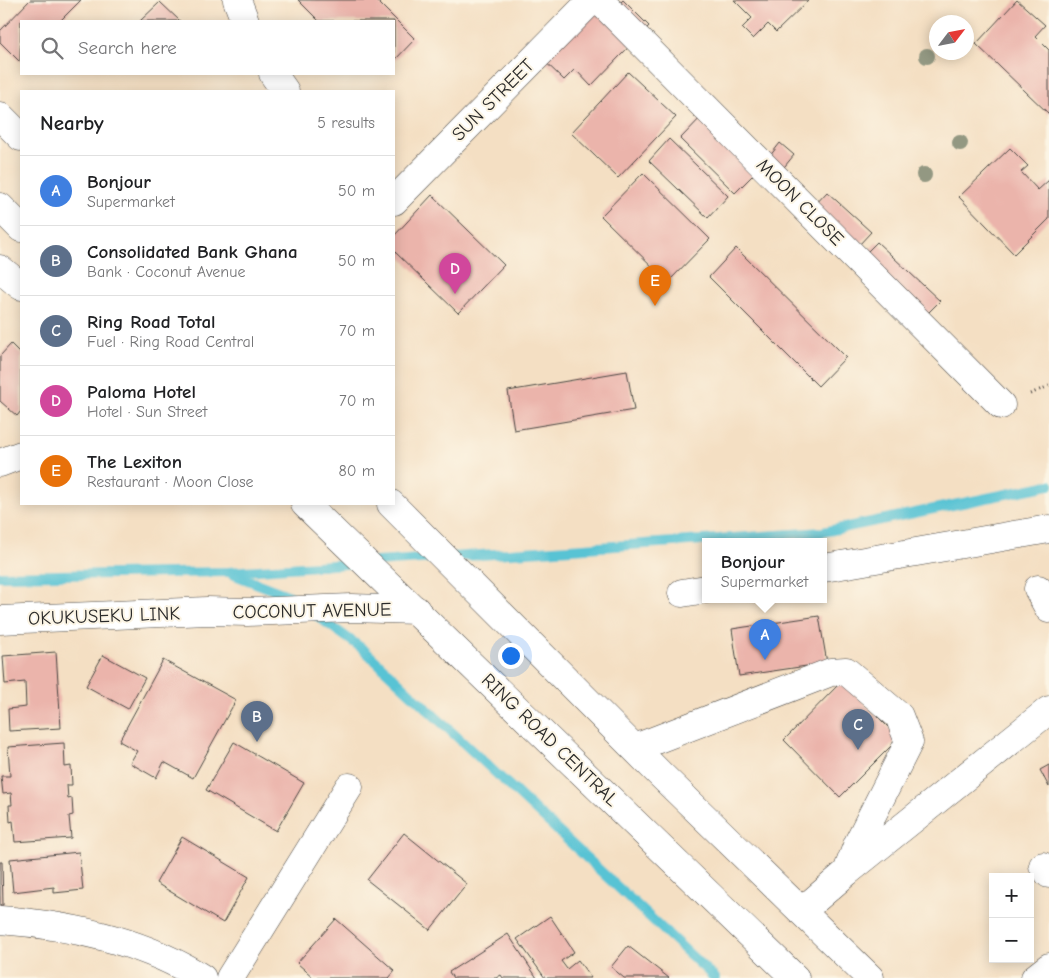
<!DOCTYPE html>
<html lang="en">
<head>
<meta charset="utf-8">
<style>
  :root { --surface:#fff; --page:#f2f2f2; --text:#202124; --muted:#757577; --line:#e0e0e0; --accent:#0b8043 }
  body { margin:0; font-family:"Comic Neue",sans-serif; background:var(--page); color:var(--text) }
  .controls { position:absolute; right:15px; bottom:15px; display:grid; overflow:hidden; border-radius:0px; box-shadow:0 2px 12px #0003 }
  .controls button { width:45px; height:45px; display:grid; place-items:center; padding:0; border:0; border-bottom:1px solid var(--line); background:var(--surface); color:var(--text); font:25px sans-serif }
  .compass { position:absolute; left:929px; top:15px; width:45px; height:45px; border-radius:50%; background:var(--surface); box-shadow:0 2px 12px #0003; rotate:58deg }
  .you { position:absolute; left:510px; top:655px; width:18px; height:18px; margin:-12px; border:4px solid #fff; border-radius:50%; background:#1a73e8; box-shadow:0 0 0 8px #1a73e833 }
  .badge { display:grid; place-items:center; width:32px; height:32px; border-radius:50%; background:var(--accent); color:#fff; font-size:16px; font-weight:700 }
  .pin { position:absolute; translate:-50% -41px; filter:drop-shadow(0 1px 2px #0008) }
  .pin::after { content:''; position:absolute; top:26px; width:18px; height:15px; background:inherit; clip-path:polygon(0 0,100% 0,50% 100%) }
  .popup { position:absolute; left:702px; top:538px; width:125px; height:65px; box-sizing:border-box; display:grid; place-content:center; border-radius:0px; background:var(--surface); filter:drop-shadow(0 1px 4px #0005); font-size:16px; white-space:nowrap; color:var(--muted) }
  .popup b { font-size:19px; color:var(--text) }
  .popup::after { content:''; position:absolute; left:50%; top:100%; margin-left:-10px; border:10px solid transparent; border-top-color:var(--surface) }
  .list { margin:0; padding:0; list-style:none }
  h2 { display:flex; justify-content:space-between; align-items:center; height:65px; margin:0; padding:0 20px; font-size:21px }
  h2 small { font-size:16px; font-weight:400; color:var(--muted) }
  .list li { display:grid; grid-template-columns:32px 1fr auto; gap:15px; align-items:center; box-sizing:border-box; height:70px; padding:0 20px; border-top:1px solid var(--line) }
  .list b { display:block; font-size:19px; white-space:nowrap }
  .list p { margin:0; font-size:16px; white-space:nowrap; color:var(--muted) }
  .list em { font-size:16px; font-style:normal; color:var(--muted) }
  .icon { flex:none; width:28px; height:28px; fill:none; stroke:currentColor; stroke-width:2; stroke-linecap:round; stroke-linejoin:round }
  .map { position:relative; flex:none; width:1049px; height:978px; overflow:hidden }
  .search { position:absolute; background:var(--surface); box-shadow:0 2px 12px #0003; left:20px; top:20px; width:375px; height:55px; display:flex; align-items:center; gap:12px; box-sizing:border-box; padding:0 18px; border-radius:0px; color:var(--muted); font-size:19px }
  .panel { position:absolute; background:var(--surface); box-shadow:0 2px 12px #0003; left:20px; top:90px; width:375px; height:415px; border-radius:0px }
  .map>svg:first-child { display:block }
</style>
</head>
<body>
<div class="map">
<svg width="1049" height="978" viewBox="0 0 1049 978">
  <rect width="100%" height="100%" fill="#fcf5e5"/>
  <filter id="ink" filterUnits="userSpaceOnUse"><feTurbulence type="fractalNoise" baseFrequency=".02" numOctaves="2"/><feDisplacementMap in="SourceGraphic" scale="10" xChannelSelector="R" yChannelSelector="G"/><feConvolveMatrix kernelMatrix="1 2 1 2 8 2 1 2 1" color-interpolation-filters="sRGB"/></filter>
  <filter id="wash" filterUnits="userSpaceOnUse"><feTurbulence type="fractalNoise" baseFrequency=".0096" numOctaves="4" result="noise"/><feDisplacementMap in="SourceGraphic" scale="20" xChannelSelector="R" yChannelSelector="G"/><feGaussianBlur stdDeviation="1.12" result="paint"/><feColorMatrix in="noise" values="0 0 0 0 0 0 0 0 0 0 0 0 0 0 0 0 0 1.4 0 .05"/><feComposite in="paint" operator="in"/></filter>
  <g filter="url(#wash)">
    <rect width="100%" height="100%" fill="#f4dfc3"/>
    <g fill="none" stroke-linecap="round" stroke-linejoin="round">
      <!-- stream -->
      <path stroke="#59c3d4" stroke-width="10" d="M232,574l58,22 11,8
        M0,576l228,-4 595,-40 226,-47
        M317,616l46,33 352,329"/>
    </g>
    <g id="blocks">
      <!-- building -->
      <path fill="#ebb4ab" d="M30,0h51l-21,21h-39l-1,41 -20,-20v-11z
        M298,0h78l39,39 -21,22v-40h-75z
        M578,0l35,10 10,-10 26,26 -58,60 -16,-17 -11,11 -33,-32z
        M734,0h75l-33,32 -8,-8 -15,15 -11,-11 10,-10z
        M1017,0l28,25 -10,11 14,14v64l-73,-70z
        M160,2l20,19h-40z
        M628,72l48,45 -58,61 -47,-45z
        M706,112l56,54 -27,27 -55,-54z
        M669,139l59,57 -20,22 -59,-57z
        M780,143l14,12 -14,17 -14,-11z
        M1010,148l18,18 -7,6 17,18 11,-10v39l-35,35 -55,-57z
        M643,173l67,66 -42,43 -67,-66z
        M827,192l44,40 -13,14 -44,-40z
        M432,195l72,70 -46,48 -64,-62v-15z
        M877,242l63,59 -14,14 -63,-59z
        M736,248l110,109 -28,29 -109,-109z
        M11,344l10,10v57l-4,5 -17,-15v-45z
        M627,371l7,39 -120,20 -6,-39z
        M819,616l8,47 -88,13 -7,-47z
        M56,652l5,76 -52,3 -1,-22 18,-2 -1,-25 -20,2 -2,-28z
        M103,655l42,23 -17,31 -42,-23z
        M163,660l73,40 -43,78 -29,-16 -8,16 -26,-15 7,-12 -18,-10z
        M842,681l57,57 -59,59 -56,-57z
        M234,742l70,41 -28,48 -70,-41z
        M64,743l1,24 6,-1 1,19h-5l1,14 4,-1 1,17 -4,1 2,22 -56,4 -2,-21 -3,1 -1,-17h3l-1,-12 -8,1 -2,-18h9l-2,-29z
        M1049,765v22l-9,-17z
        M404,833l63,51 -37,46 -63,-50z
        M182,837l67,40 -26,46 -67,-40z
        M79,852l4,38 -29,3v-6l-41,5 -3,-33z
        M0,862h2l1,43h-3z
        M550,916l24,36 -13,9 6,8 11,-9 13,18h-46l-28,-39z
        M336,919l59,52 -6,7h-75l-17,-15z
        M508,934l29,44h-34l-2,-3 -5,3h-43l-4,-6z
        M628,946l41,32h-45l-13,-11z"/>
    </g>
  </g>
  <g filter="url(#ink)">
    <use href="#blocks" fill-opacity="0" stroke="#494642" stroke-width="1"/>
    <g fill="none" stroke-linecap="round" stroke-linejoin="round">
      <defs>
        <path id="minor" d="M237,0l8,21
          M599,0l402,405
          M273,74l12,17
          M394,201l198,-201
          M0,463l21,-8
          M824,568l225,-39
          M1038,589l11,20
          M682,593l24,-4
          M0,620l207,-9 40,1 104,-4 65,2
          M635,748l196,-76 15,-1 53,45 10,26 -51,101 -11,29
          M1043,866l6,8
          M802,911l45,-39 202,-162
          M0,920c68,5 144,21 202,58
          M230,978l119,-191
          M1035,978l14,-11"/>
        <path id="major" d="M0,116l21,21
          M0,207l21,21
          M0,269l21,17
          M305,504l490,474
          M391,504l269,270 210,204"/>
      </defs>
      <!-- minor casing -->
      <use href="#minor" stroke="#494642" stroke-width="29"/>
      <!-- major casing -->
      <use href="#major" stroke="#494642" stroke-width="29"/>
      <!-- path -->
      <path stroke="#494642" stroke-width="3" stroke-dasharray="1 4" stroke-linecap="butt" d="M1030,394l19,-8"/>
      <!-- minor -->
      <use href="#minor" stroke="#fff" stroke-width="28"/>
      <!-- major -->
      <use href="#major" stroke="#fff" stroke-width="28"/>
    </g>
    <!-- trees -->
    <g fill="#939882">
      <circle cx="927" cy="56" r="8"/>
      <circle cx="960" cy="143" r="8"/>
      <circle cx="924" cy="175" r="8"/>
    </g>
  </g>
  <g text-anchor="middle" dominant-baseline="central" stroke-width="4" stroke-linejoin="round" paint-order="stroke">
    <!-- street labels -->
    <g font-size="19" fill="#2b2b2b" stroke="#fcf5e5">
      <text transform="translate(493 100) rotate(-45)">SUN STREET</text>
      <text transform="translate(800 202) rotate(45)">MOON CLOSE</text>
      <text transform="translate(312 611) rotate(-1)">COCONUT AVENUE</text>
      <text transform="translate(104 616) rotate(-2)">OKUKUSEKU LINK</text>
      <text transform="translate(550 740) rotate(44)">RING ROAD CENTRAL</text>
    </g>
  </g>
</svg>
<div class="controls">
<button>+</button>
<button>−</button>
</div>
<svg class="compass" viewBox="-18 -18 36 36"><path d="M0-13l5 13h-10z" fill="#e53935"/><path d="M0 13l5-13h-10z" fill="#757577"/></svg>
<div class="you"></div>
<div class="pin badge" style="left:765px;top:660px;background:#3f7fe0">A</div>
<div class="popup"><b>Bonjour</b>Supermarket</div>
<div class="pin badge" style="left:257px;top:742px;background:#5c6f8a">B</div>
<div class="pin badge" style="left:858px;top:750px;background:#5c6f8a">C</div>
<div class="pin badge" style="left:455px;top:294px;background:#d1479c">D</div>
<div class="pin badge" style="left:655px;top:306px;background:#e8710a">E</div>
<div class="search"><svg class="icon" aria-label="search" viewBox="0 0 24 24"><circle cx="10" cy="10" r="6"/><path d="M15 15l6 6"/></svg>Search here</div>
<section class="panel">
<h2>Nearby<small>5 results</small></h2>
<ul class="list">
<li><span class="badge" style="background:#3f7fe0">A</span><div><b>Bonjour</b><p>Supermarket</p></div><em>50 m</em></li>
<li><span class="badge" style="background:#5c6f8a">B</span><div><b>Consolidated Bank Ghana</b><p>Bank · Coconut Avenue</p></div><em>50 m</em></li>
<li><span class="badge" style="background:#5c6f8a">C</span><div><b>Ring Road Total</b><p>Fuel · Ring Road Central</p></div><em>70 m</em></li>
<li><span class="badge" style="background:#d1479c">D</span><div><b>Paloma Hotel</b><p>Hotel · Sun Street</p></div><em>70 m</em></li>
<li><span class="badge" style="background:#e8710a">E</span><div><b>The Lexiton</b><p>Restaurant · Moon Close</p></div><em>80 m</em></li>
</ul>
</section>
</div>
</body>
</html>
